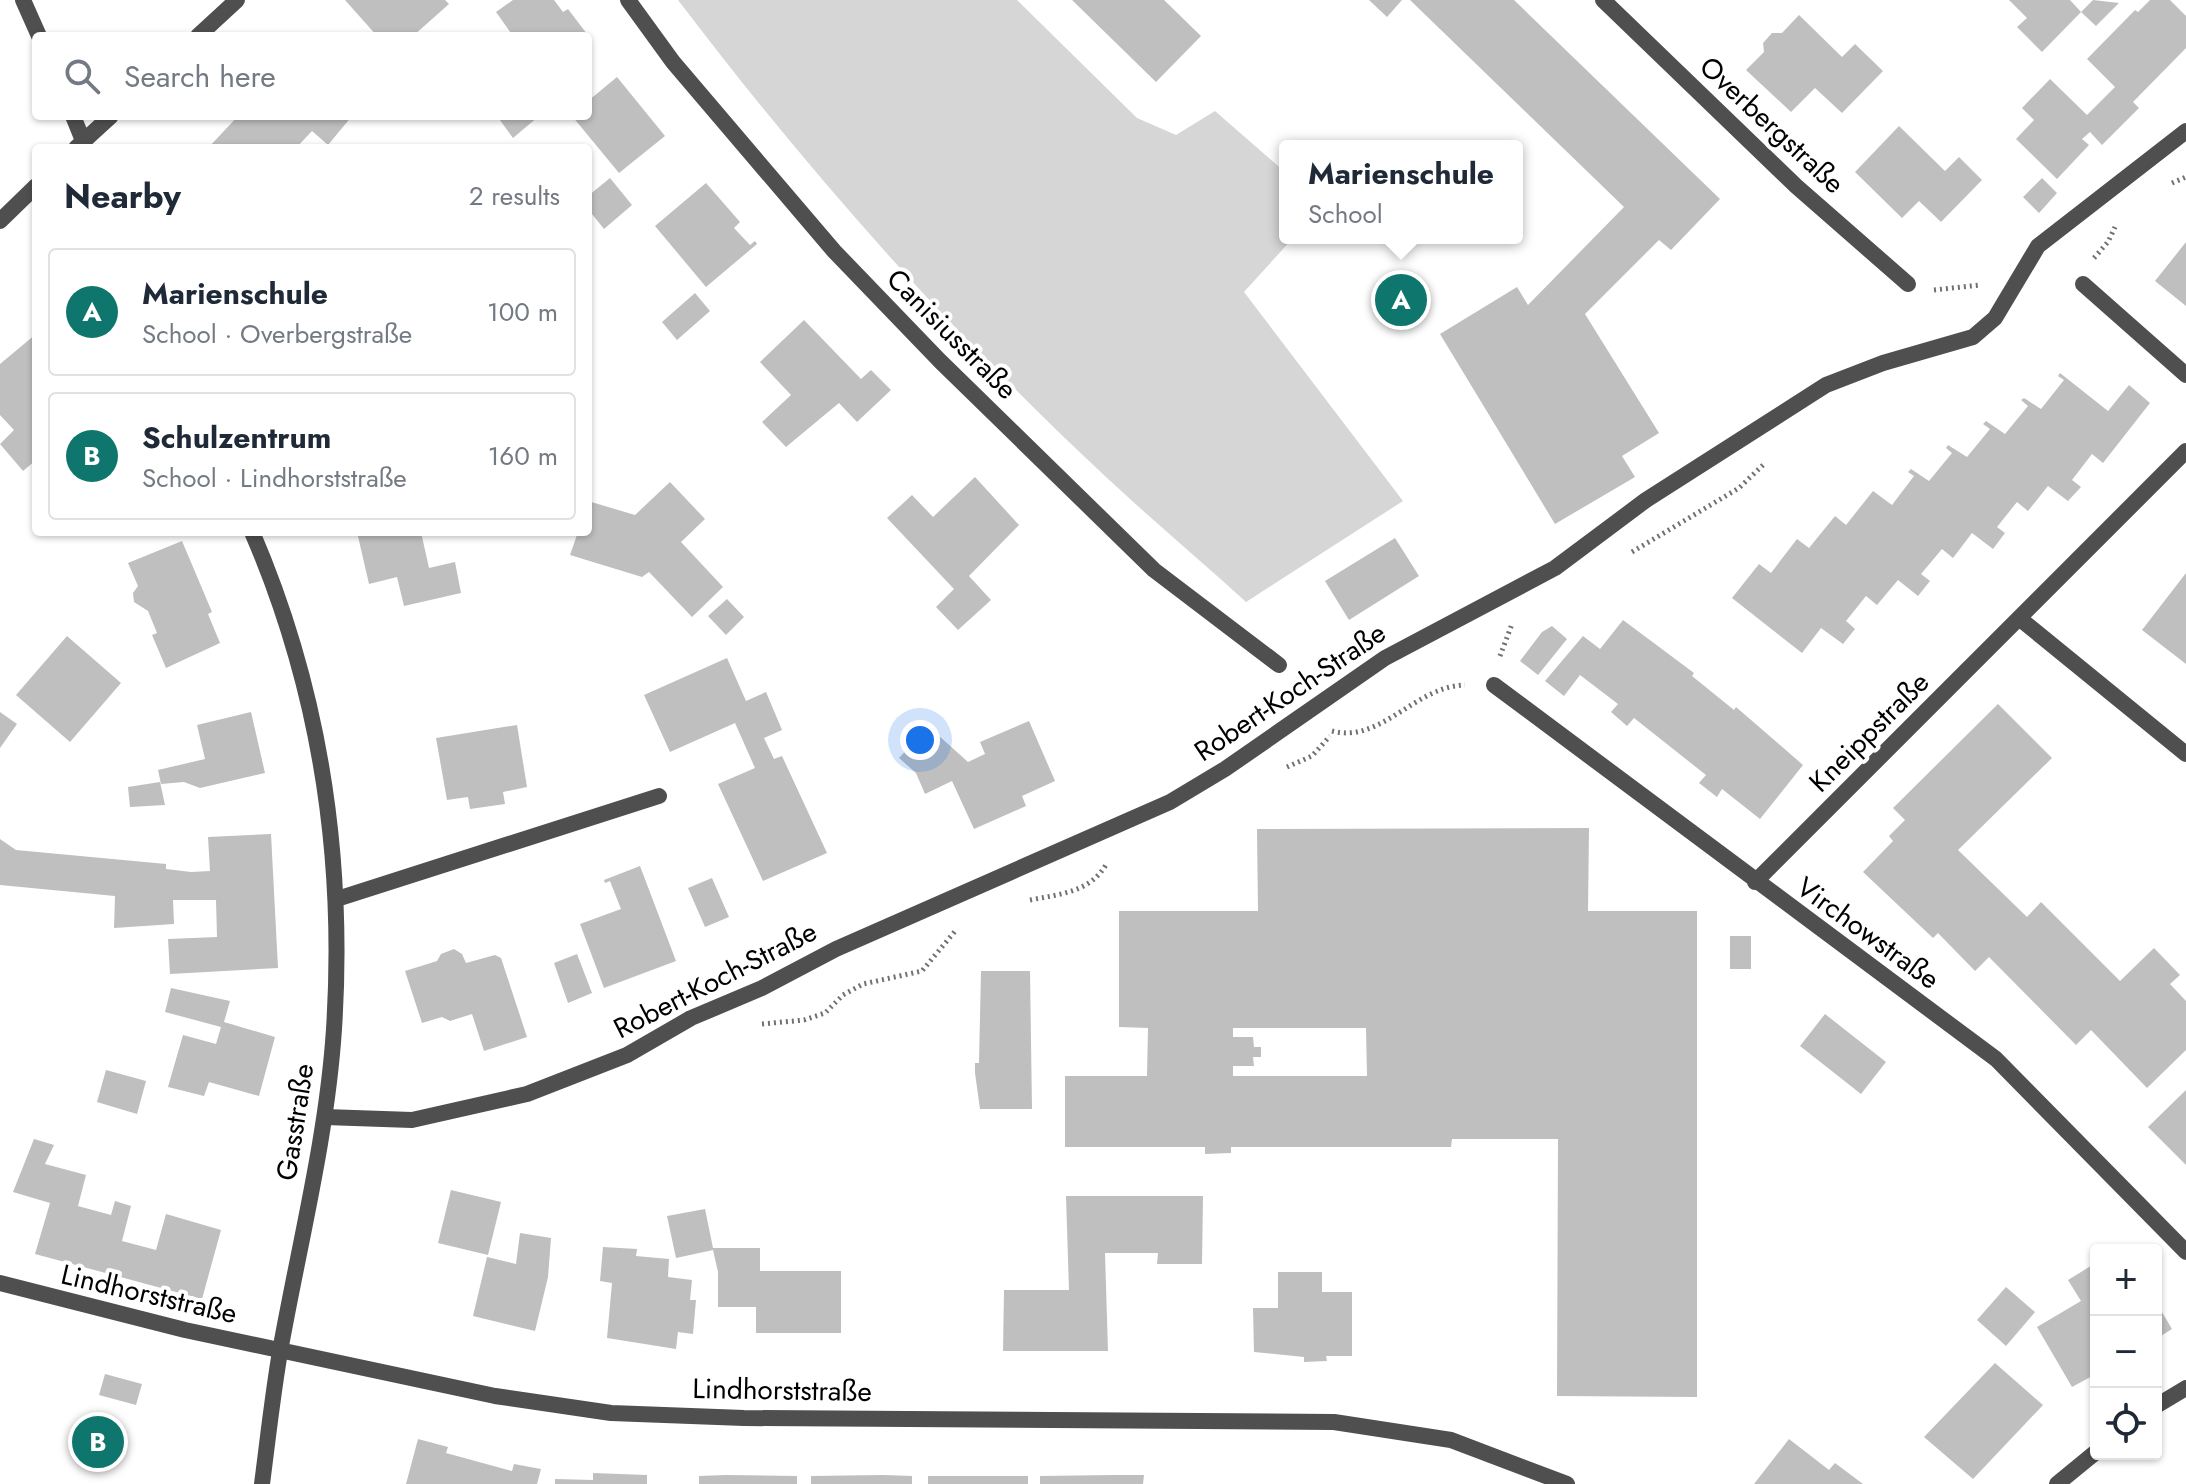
<!DOCTYPE html>
<html lang="en">
<head>
<meta charset="utf-8">
<style>
  :root { --surface:#fff; --page:#f6f6f7; --text:#1f2937; --muted:#747a83; --line:#e0e1e3; --accent:#0f766e }
  body { margin:0; font-family:Jost,sans-serif; background:var(--page); color:var(--text) }
  .controls { position:absolute; right:24px; bottom:24px; display:grid; overflow:hidden; border-radius:8px; box-shadow:0 2px 6px #0004 }
  .controls button { width:72px; height:72px; display:grid; place-items:center; padding:0; border:0; border-bottom:2px solid var(--line); background:var(--surface); color:var(--text); font:40px sans-serif }
  .you { position:absolute; left:920px; top:740px; width:28px; height:28px; margin:-20px; border:6px solid #fff; border-radius:50%; background:#1a73e8; box-shadow:0 0 0 12px #1a73e833 }
  .badge { display:grid; place-items:center; width:52px; height:52px; border-radius:50%; background:var(--accent); color:#fff; font-size:26px; font-weight:700 }
  .pin { position:absolute; translate:-50% -50%; border:4px solid #fff; box-shadow:0 2px 8px #0006 }
  .popup { position:absolute; left:1279px; top:140px; width:244px; height:104px; box-sizing:border-box; display:grid; place-content:center; border-radius:8px; background:var(--surface); filter:drop-shadow(0 2px 6px #0005); font-size:26px; white-space:nowrap; color:var(--muted) }
  .popup b { font-size:30px; color:var(--text) }
  .popup::after { content:''; position:absolute; left:50%; top:100%; margin-left:-16px; border:16px solid transparent; border-top-color:var(--surface) }
  .list { margin:0; padding:0; list-style:none }
  h2 { display:flex; justify-content:space-between; align-items:center; height:104px; margin:0; padding:0 32px; font-size:34px }
  h2 small { font-size:26px; font-weight:400; color:var(--muted) }
  .list li { display:grid; grid-template-columns:52px 1fr auto; gap:24px; align-items:center; box-sizing:border-box; height:128px; margin:0 16px 16px; padding:0 16px; border:2px solid var(--line); border-radius:8px }
  .list b { display:block; font-size:30px; white-space:nowrap }
  .list p { margin:0; font-size:26px; white-space:nowrap; color:var(--muted) }
  .list em { font-size:26px; font-style:normal; color:var(--muted) }
  .icon { flex:none; width:44px; height:44px; fill:none; stroke:currentColor; stroke-width:2; stroke-linecap:round; stroke-linejoin:round }
  .map { position:relative; flex:none; width:2186px; height:1484px; overflow:hidden }
  .search { position:absolute; background:var(--surface); box-shadow:0 2px 6px #0004; left:32px; top:32px; width:560px; height:88px; display:flex; align-items:center; gap:20px; box-sizing:border-box; padding:0 28px; border-radius:8px; color:var(--muted); font-size:30px }
  .panel { position:absolute; background:var(--surface); box-shadow:0 2px 6px #0004; left:32px; top:144px; width:560px; height:392px; border-radius:8px }
  .map>svg:first-child { display:block }
</style>
</head>
<body>
<div class="map">
<svg width="2186" height="1484" viewBox="0 0 2186 1484">
  <rect width="100%" height="100%" fill="#fff"/>
  <!-- green -->
  <path fill="#d6d6d6" d="M678,0h339l120,118 39,17 39,-24 70,61v66h8l-49,54 159,209 -157,101c-46,-42 -94,-82 -140,-125 -156,-145 -299,-307 -428,-477z"/>
  <!-- building -->
  <path fill="#bfbfbf" fill-rule="evenodd" d="M345,0h100l4,4 -36,32h-36z
    M513,0h41l9,12 5,-3 19,25 -74,2 -17,-24z
    M1072,0h92l37,36 -45,46z
    M1369,0h33l-15,17z
    M1410,0h104l206,199 -49,51 -12,-10 -74,74 74,119 -37,23 13,21 -80,47 -115,-190 77,-47 11,18 96,-98z
    M2009,0h61l11,12 -39,40 -25,-25 10,-9z
    M2093,0l26,3 -23,23 -15,-14z
    M2150,0h20l16,16v32l-53,54 6,6 -37,37 -12,-13 -8,7 7,6 -32,34 -41,-40 18,-19 -12,-12 28,-29 37,36 28,-28 -28,-28 48,-49 3,2z
    M1799,15l43,42 13,-13 28,27 -41,42 -27,-25 -24,24 -45,-42 18,-18 -1,-9 9,-10h10z
    M617,77l48,59 -46,37 -47,-57h16v-15z
    M238,116h114l-24,29 -16,-14 -16,17h-88z
    M497,116h42l-26,22z
    M1899,126l46,45 14,-14 23,23 -41,42 -22,-21 -17,17 -47,-46z
    M610,178l22,27 -28,24 -16,-20v-13z
    M2042,178l15,15 -18,20 -16,-16z
    M706,183l34,39 -6,6 16,17 5,-4 2,3 -51,43 -51,-61z
    M2186,242v64l-31,-25z
    M695,293l15,18 -33,29 -15,-18z
    M804,320l57,59 10,-9 20,20 -34,32 -18,-19 -53,44 -24,-25 29,-27 -31,-33z
    M36,334v126l-13,11 -23,-27 14,-14 -14,-15v-51z
    M2060,373l48,38 21,-26 21,18 -47,60 -11,-9 -20,26 9,7 -13,14 -20,-15 -20,25 -11,-9 -20,25 8,6 -12,16 -21,-16 -19,25 -11,-9 -21,25 9,7 -12,15 -20,-16 -21,25 -11,-9 -20,25 9,8 -12,15 -22,-16 -19,25 -70,-55 27,-34 12,9 26,-34 12,9 26,-32 11,9 27,-34 19,14 22,-29 -6,-4 3,-3 18,12 23,-28 -6,-5 2,-3 19,12 23,-28 -7,-5 3,-3 19,13 23,-28 -7,-6 3,-2 17,11 23,-29 -6,-4z
    M975,477l44,48 -50,51 22,24 -33,30 -22,-23 18,-18 -67,-71 25,-23 21,22z
    M670,482l35,37 -24,23 42,45 -31,30 -43,-45 -7,5 -72,-22 8,-23h10v-31l47,14z
    M357,532h64l8,36 26,-6 6,31 -57,13 -7,-29 -28,7z
    M1395,538l24,38 -70,44 -24,-39z
    M182,541l30,71 -4,2 12,29 -54,25 -14,-33 5,-2 -9,-22 -14,-9 -1,-9 5,-7 -10,-23z
    M2186,573v91l-44,-34z
    M727,599l17,18 -18,18 -18,-19z
    M1623,620l71,53 -2,3 42,34 2,-3 67,58 -43,54 -38,-30 -5,8 -18,-14 7,-8 -72,-57 -7,8 -16,-14 7,-8 -38,-29 -16,21 -19,-15 38,-45 17,13z
    M1552,626l15,13 -29,36 -18,-14 22,-29z
    M67,636l54,47 -51,59 -54,-47z
    M727,658l19,43 20,-9 16,38 -18,8 10,21 8,-3 45,97 -64,28 -45,-97 37,-16 -20,-45 -65,29 -26,-57z
    M1998,704l54,54 -94,92 69,67 14,-15 79,79 34,-33 26,27 -10,9 16,17v49l-39,38 -56,-58 -15,15 -87,-88 -14,14 -37,-38 -5,5 -70,-66 30,-31 -4,-5 16,-16 -12,-12z
    M0,712l17,12 -17,24z
    M251,712l14,61 -65,15 -16,-6 -23,2 -3,-14 47,-11 -8,-34z
    M1029,721l26,60 -33,15 4,10 -52,23 -22,-48 -27,13 -9,-21 -17,-15 29,-32 40,36 17,-8 -5,-12z
    M517,725l10,62 -24,5 2,12 -35,5 -2,-12 -21,3 -11,-62z
    M160,782l5,23 -35,2 -2,-20z
    M1589,828l-1,83h109v486l-140,-1 1,-257h-106l-1,8h-220v6l-26,1v-7h-140v-71h82l1,-48 -29,-1v-116h139l-1,-82zM1233,1028h133l1,48h-134v-10h21l-1,-9h8v-10h-7l-1,-10h-20z
    M271,834l7,134 -108,6 -2,-35 49,-2 -1,-37h-43l1,24 -60,4 1,-32 -115,-11v-46l16,11 150,14v5l25,3 19,-1 -2,-34z
    M640,866l36,95 -72,27 -24,-64 41,-15 -11,-28 -5,2 -1,-3z
    M712,878l17,39 -24,10 -17,-39z
    M1730,936h21v33h-21z
    M454,949l8,5 4,9 29,-8 6,3 26,79 -43,14 -12,-37 -22,7 -8,-4 -20,6 -17,-52 32,-10 4,-7z
    M577,954l15,39 -24,10 -14,-40z
    M981,971h49l2,138h-52l-5,-36v-10h4z
    M171,988l59,13 -6,21 51,15 -16,59 -50,-14 -5,14 -36,-9 15,-52 33,9 5,-17 -56,-15z
    M1825,1014l61,48 -25,32 -61,-48z
    M106,1070l40,11 -9,33 -40,-12z
    M2186,1090v75l-38,-38z
    M34,1139l20,6 -9,19 41,11 -8,31 33,9 4,-14 16,5 -9,35 34,9 10,-36 55,16 -19,69 -167,-45 15,-51 -37,-11z
    M451,1190l50,12 -13,53 -50,-12z
    M1066,1196h137l-1,68h-45l1,-11h-53l3,98h-105l1,-61h65z
    M705,1209l8,39h47v23h81v62h-85v-26h-38v-35l-5,-22 -37,8 -9,-42z
    M520,1233l31,5 -3,39 -13,54 -62,-15 14,-59 29,7z
    M603,1247l34,2 -1,7 33,3 -1,18 24,3 -2,20h6l-3,34 -15,-2 -2,17 -69,-11 5,-55 -12,-2z
    M2094,1264l2,110 -24,13 -35,-60 44,-26 -13,-21z
    M1278,1272h44v20h30v64h-26l1,5 -23,1v-5l-50,-5 -1,-44h25z
    M2006,1287l29,25 -29,34 -29,-26z
    M2156,1302l16,27 -16,10z
    M1995,1363l48,42 -70,74 -49,-42z
    M105,1374l37,10 -6,21 -37,-10z
    M418,1439l30,8 -2,6 66,18 2,-7 27,5 -4,15h-131z
    M1789,1439l40,31 6,-7 28,21h-109z
    M593,1473l54,2v9h-92v-5l38,1z
    M726,1475l71,1v8h-98v-8z
    M883,1475l29,1v8h-101v-8z
    M1114,1475h30l-1,9h-103v-8z
    M928,1476h100v8h-100z"/>
  <g fill="none" stroke-linecap="round" stroke-linejoin="round">
    <!-- path -->
    <path stroke="#717171" stroke-width="5" stroke-dasharray="2 4" stroke-linecap="butt" d="M2172,183l14,-6
      M2094,258l14,-16 7,-15
      M1934,290l46,-5
      M1632,552l107,-64 24,-23
      M1500,656l12,-32
      M1332,731c49,13 83,-45 133,-46
      M1287,767l25,-11 18,-20
      M1030,900c31,-6 61,-8 77,-37
      M762,1024l42,-4 21,-7 18,-18 20,-11 59,-13 34,-41"/>
    <!-- service -->
    <path stroke="#4f4f4f" stroke-width="16" d="M325,1117l87,3 115,-26 100,-39 64,-37 71,-30 74,-39 334,-147 55,-33 160,-111 170,-90 91,-68 180,-115 57,-22 90,-26 22,-19 43,-72 148,-115"/>
    <!-- minor -->
    <path stroke="#4f4f4f" stroke-width="16" d="M23,0l16,36
      M628,0l45,62 161,189 106,110 214,209 125,95
      M1603,0l193,186 112,98
      M198,36l39,-36
      M73,116l13,32
      M76,148l35,-32
      M0,221l36,-35
      M2083,284l103,91
      M252,532c68,158 93,326 82,497 -7,107 -34,212 -53,317 -8,45 -13,92 -19,138
      M2019,618l167,136
      M1494,685l502,374 190,193
      M1755,882l431,-431
      M337,899l322,-103
      M0,1283l185,47 310,66 116,17 133,5 590,4 117,18 116,44
      M2156,1406l30,-18
      M2057,1484l39,-32"/>
  </g>
  <g text-anchor="middle" dominant-baseline="central" stroke-width="8" stroke-linejoin="round" paint-order="stroke">
    <!-- street labels -->
    <g font-size="28" fill="#000" stroke="#fff">
      <text transform="translate(1772 125) rotate(43)">Overbergstraße</text>
      <text transform="translate(952 334) rotate(45)">Canisiusstraße</text>
      <text transform="translate(1290 692) rotate(-34)">Robert-Koch-Straße</text>
      <text transform="translate(1869 732) rotate(-45)">Kneippstraße</text>
      <text transform="translate(1868 933) rotate(36)">Virchowstraße</text>
      <text transform="translate(715 980) rotate(-27)">Robert-Koch-Straße</text>
      <text transform="translate(295 1122) rotate(-81)">Gasstraße</text>
      <text transform="translate(149 1294) rotate(13)">Lindhorststraße</text>
      <text transform="translate(782 1390) rotate(1)">Lindhorststraße</text>
    </g>
  </g>
</svg>
<div class="controls">
<button>+</button>
<button>−</button>
<button><svg class="icon" aria-label="locate" viewBox="0 0 24 24"><circle cx="12" cy="12" r="6"/><path d="M12 2v4M12 18v4M2 12h4M18 12h4"/></svg></button>
</div>
<div class="you"></div>
<div class="pin badge" style="left:1401px;top:300px">A</div>
<div class="popup"><b>Marienschule</b>School</div>
<div class="pin badge" style="left:98px;top:1442px">B</div>
<div class="search"><svg class="icon" aria-label="search" viewBox="0 0 24 24"><circle cx="10" cy="10" r="6"/><path d="M15 15l6 6"/></svg>Search here</div>
<section class="panel">
<h2>Nearby<small>2 results</small></h2>
<ul class="list">
<li><span class="badge">A</span><div><b>Marienschule</b><p>School · Overbergstraße</p></div><em>100 m</em></li>
<li><span class="badge">B</span><div><b>Schulzentrum</b><p>School · Lindhorststraße</p></div><em>160 m</em></li>
</ul>
</section>
</div>
</body>
</html>
